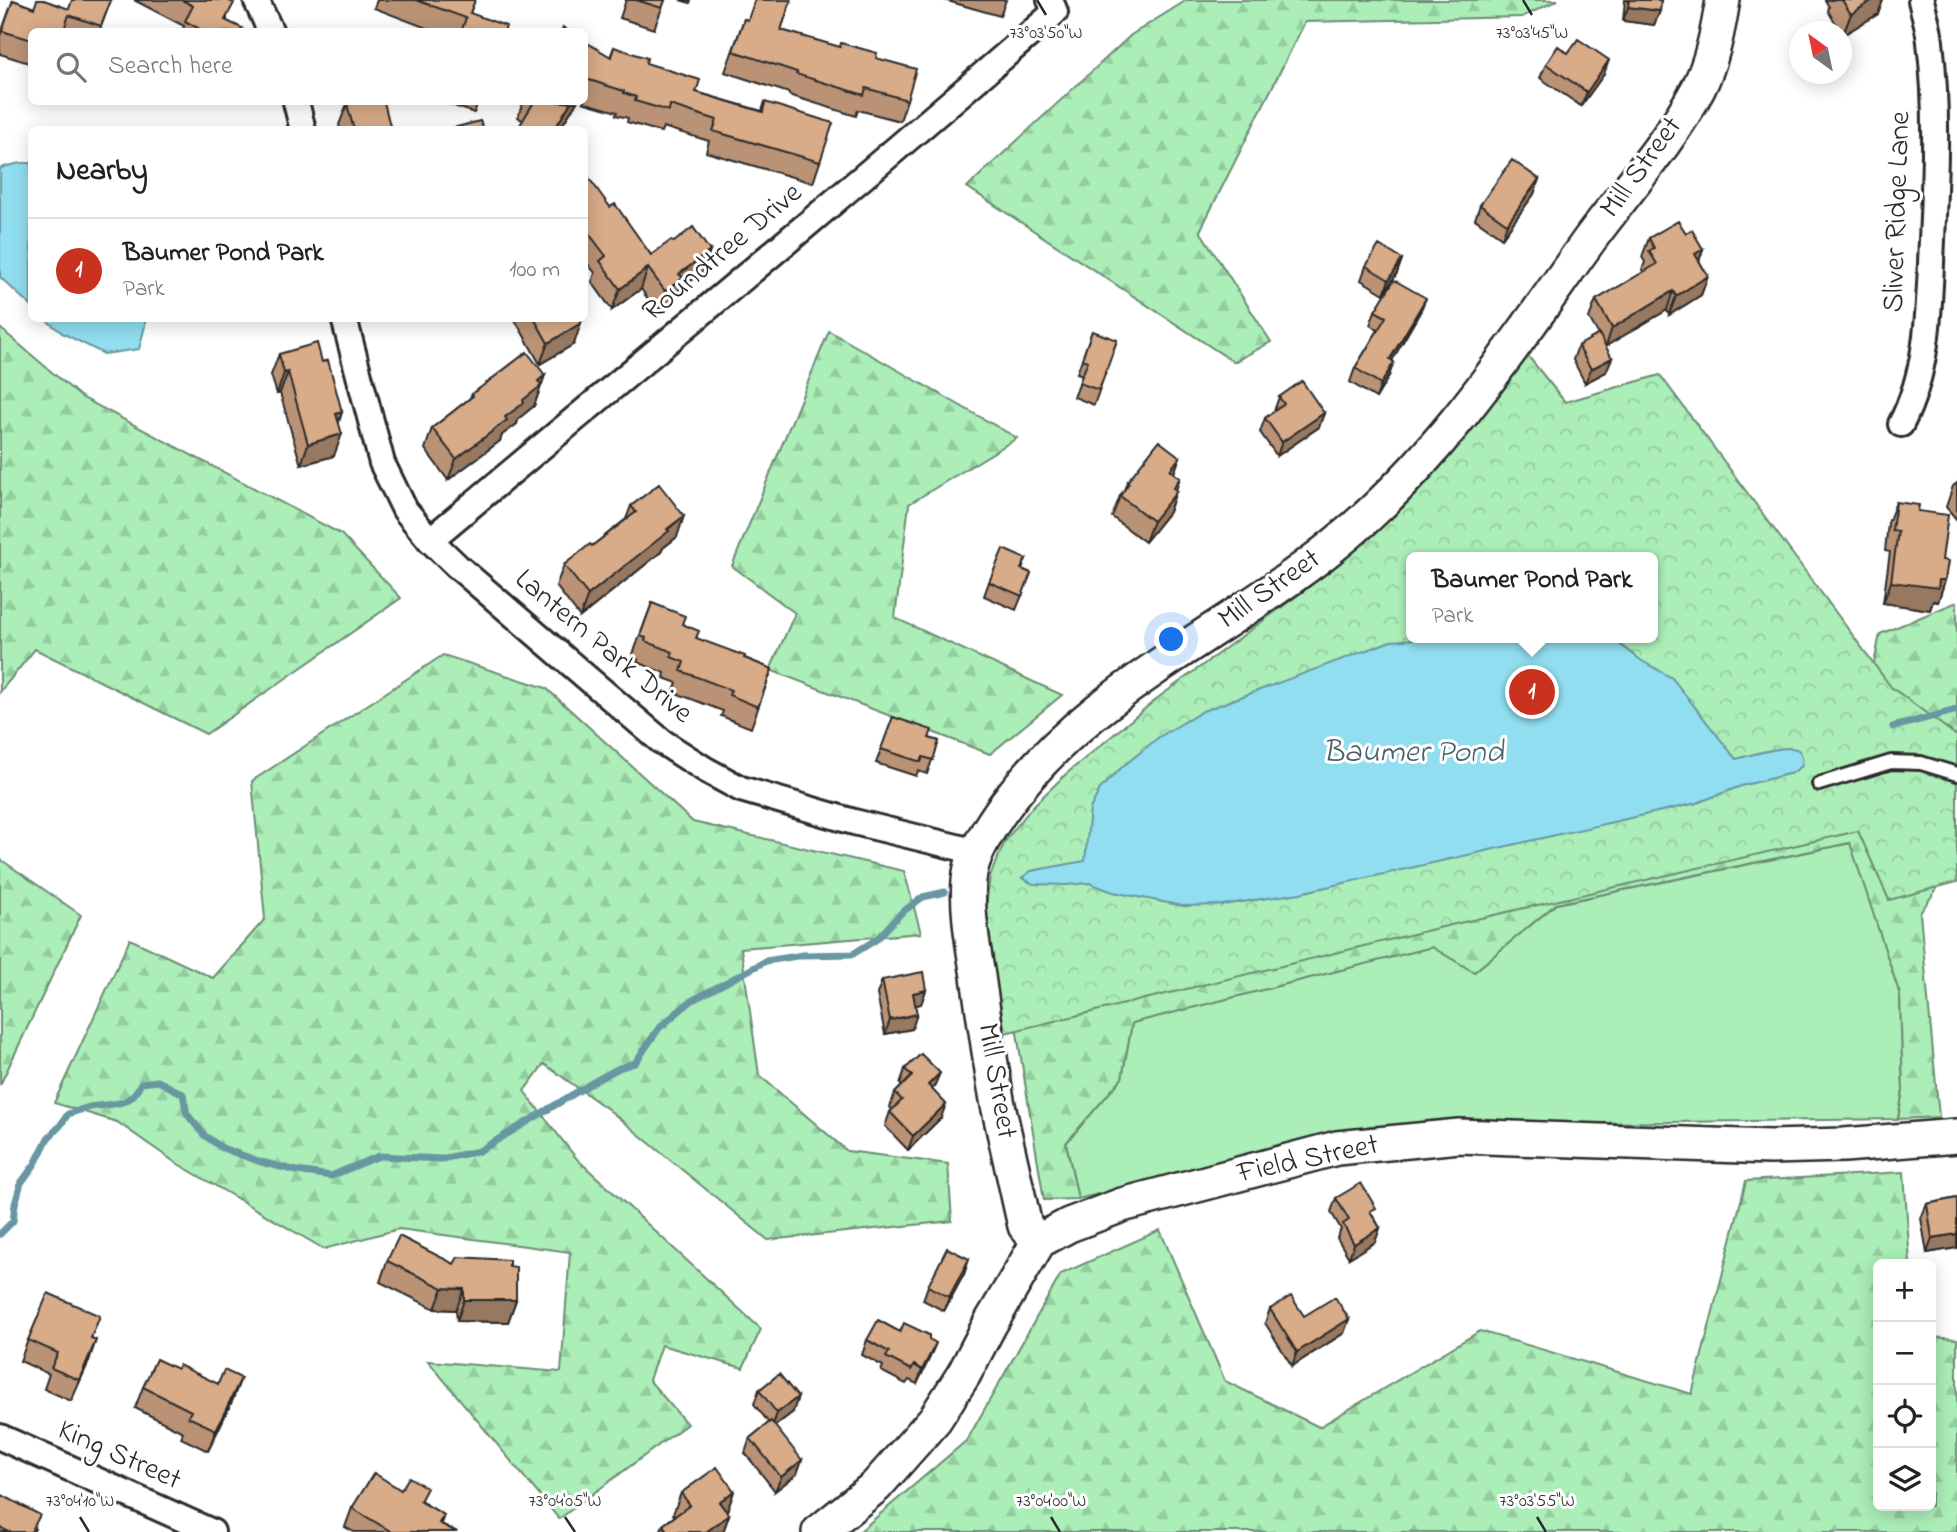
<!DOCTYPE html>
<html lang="en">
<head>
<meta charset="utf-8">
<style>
  :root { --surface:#fff; --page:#f2f2f2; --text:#222; --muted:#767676; --line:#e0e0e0; --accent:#c8321e }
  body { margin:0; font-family:"Indie Flower",sans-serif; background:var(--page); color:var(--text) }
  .controls { position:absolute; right:21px; bottom:21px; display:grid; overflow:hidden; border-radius:10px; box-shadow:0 4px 18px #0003 }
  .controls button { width:63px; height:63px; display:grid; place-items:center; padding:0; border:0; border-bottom:2px solid var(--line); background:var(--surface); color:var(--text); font:35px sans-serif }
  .compass { position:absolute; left:1789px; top:21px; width:63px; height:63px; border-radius:50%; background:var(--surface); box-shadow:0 4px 18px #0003; rotate:327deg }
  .you { position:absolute; left:1172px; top:640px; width:24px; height:24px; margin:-18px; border:5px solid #fff; border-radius:50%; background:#1a73e8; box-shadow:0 0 0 10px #1a73e833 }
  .badge { display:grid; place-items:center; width:46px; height:46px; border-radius:50%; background:var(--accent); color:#fff; font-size:23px; font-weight:700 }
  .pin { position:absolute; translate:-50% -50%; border:4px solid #fff; box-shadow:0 2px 7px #0006 }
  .popup { position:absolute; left:1406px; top:552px; width:252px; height:91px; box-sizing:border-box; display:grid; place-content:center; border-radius:10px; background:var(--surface); filter:drop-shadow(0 2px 5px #0005); font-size:23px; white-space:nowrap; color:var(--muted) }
  .popup b { font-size:26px; color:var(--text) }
  .popup::after { content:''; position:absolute; left:50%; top:100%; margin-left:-14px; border:14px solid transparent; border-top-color:var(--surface) }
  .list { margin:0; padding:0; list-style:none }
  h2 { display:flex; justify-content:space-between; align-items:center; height:91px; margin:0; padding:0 28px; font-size:30px }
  h2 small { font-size:23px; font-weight:400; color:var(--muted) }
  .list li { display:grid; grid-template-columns:46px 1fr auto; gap:21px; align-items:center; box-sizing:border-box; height:105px; padding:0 28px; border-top:2px solid var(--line) }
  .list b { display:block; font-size:26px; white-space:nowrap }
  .list p { margin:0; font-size:23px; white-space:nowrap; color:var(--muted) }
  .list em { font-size:23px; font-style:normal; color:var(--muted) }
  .icon { flex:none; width:38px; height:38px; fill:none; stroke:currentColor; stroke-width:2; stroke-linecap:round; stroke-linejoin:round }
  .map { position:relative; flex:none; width:1957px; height:1532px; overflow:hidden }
  .search { position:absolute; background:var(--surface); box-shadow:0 4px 18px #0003; left:28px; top:28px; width:560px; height:77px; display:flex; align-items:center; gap:18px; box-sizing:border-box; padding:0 24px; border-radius:10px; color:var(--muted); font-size:26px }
  .panel { position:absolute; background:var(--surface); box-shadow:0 4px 18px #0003; left:28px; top:126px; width:560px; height:196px; border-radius:10px }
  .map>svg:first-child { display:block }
</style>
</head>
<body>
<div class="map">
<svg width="1957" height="1532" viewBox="0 0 1957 1532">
  <defs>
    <pattern id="forest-firs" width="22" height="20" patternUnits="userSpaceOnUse" patternTransform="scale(1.75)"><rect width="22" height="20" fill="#abeeb8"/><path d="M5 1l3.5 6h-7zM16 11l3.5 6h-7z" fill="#93cc9e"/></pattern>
    <pattern id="park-crowns" width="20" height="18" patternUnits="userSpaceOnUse" patternTransform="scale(1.75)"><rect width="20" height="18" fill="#abeeb8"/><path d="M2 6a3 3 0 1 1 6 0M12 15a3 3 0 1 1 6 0" fill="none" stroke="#93cc9e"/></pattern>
  </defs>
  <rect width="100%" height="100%" fill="#fff"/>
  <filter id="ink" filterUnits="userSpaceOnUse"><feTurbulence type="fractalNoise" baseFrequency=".0143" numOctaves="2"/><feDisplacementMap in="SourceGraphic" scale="14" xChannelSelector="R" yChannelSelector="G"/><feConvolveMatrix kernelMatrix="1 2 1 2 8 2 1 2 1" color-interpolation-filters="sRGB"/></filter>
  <g filter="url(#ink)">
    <!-- grass -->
    <path fill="#abeeb8" stroke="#6b8c72" stroke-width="2" d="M1851,843l49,152 3,96 -5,28 -528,7 -292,73 -12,-56 56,-65 10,-55 300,-76 42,25 82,-68z"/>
    <!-- forest -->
    <path fill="url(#forest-firs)" stroke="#6b8c72" stroke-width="2" d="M1187,0h371l-36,17 -217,5 -105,209 71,111 -37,20 -267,-175 164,-152z
      M0,328l81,69 260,137 60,64 -195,136 -171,-85 -35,43z
      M829,331l188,107 -108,66 -14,114 167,77 -72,59 -220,-84 25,-57 -63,-47z
      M1957,602v258l-37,53 19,204 -41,2 5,-28 -3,-96 -50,-152 -294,61 -82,68 -42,-25 -300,76 -10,55 -56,65 12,56 -34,1 -46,-284 849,-119 33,-163z
      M443,655l103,33 147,134 211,49 17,62 -180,15 18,127 88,76 101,13 4,57 -184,19 -159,-130 -65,-46 -20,27 53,68 184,170 -18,39 -82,-23 -12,35 38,44 -128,95 -131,-158 133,11 9,-120 -171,-23 -75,20 -151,-88 -56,-39 -63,-19 76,-164 83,39 52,-59 -13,-138z
      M0,859l81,56 -81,170z
      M1904,1172l6,92h-32v242h53v-169l26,2v193h-1098l108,-92 94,-166 99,-44 65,151 94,46 161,-96 212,63 54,-213z"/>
    <!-- park -->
    <path fill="url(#park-crowns)" stroke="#6b8c72" stroke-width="2" fill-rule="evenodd" d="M1528,356l37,46 95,-27 231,312 66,49v146l-68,18 -31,-69 -420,97 -433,105 -20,-119 5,-38 15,-35 28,-35 33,-32 93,-77 146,-107 91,-76 32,-33zM1411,557h242v81h-242z"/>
    <!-- water -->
    <path fill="#91def0" stroke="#6896a1" stroke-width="2" d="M20,163h11v143l-31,-29v-109z
      M45,319h100v7l-6,23 -35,5 -42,-21z
      M1428,638h174l13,3 27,20 30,17 64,81c12,-3 53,-16 62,-9 5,4 5,10 4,16l-10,7 -51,13 -44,17 -397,90 -77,12 -40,1 -70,-14 -24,-9 -23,2 -33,-1 -11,-6 9,-7 54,-10 5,-52 10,-20 21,-21 38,-31 44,-26 188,-70z"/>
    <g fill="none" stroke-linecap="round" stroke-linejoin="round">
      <!-- stream -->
      <path stroke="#6896a1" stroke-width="7" d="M1893,727l64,-17
        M0,1234l13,-13 2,-17 6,-21 14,-19 13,-26 12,-12 8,-12c7,-2 14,-5 22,-7 23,-4 40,1 51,-24l17,-2 25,13 4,20 17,21 18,13 39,14 36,9 34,5 48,-20 62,3 38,-8 116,-70 24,-13 16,-5 24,-35 32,-27 75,-40 37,-6 50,-1 24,-15 24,-26 22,-16 22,-5"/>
      <defs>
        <path id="lane" d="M1819,784l72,-22 30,1 36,11"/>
        <path id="street" d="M256,0l15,32
          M296,102l7,28
          M344,318l38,145 23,47 25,30 27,26 129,111 75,64 45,29 35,19 113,33 123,30
          M1901,424c29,-56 28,-122 31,-184 3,-66 6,-132 -2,-198 -1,-14 -6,-28 -9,-42
          M430,540c209,-175 420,-349 625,-528l-5,-12
          M0,1437l212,95"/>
        <path id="secondary" d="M1039,1241l-14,-15c-9,-41 -18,-81 -27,-121 -8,-43 -14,-86 -20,-129 -5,-29 -14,-80 -7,-108 5,-19 17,-38 28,-54 82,-121 224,-179 335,-269 104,-83 179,-199 256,-306 36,-49 79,-96 108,-150 14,-27 20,-59 25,-89
          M819,1532l57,-46 59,-67 29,-45 26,-50 49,-83 30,-16 53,-20 215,-57 122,-12 311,11 74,-2 113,-9"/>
      </defs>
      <!-- lane casing -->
      <use href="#lane" stroke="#2b2b2b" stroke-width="18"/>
      <!-- street casing -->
      <use href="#street" stroke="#2b2b2b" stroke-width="30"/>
      <!-- secondary casing -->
      <use href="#secondary" stroke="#2b2b2b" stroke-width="38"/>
      <!-- lane -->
      <use href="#lane" stroke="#fff" stroke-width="12"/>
      <!-- street -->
      <use href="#street" stroke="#fff" stroke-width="24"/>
      <!-- secondary -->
      <use href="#secondary" stroke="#fff" stroke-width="33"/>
    </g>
    <!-- wall -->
    <path fill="#ba9376" stroke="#2b2b2b" stroke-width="2" d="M13,0l21,8 35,1 42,-9 -12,32h-67v32l-32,-10v-18z
      M134,0h93v21l14,11h-59l2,-6z
      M377,0h98l-5,13 34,19h-67l-63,-24z
      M626,0h39l-11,29 -34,-11z
      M680,0h11l-1,3z
      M755,0h36l-10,30 95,28 31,42 -7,21 -42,-11 -2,6 -67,-21v-2l-64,-21 19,-53 4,1z
      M944,0h62l-6,16z
      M1625,0h36l-1,11 -6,14 -31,-4z
      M1825,0h58l-5,14 -35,21 -15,-24 1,-4z
      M584,41l26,16 4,-10 82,45 66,19 3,-9 55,60 -7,21 -107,-31 3,-11 -46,-14 -2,5 -34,-10 1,-4 -12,-3 1,-3 -35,-10h2z
      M1568,53l36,21 -23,32 -41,-28 6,-14z
      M443,102h35l-4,11z
      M523,102h54l-18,28 -37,-10 -4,-3z
      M347,104l44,26h-50l-2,-5z
      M584,174l26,33 41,48 59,-4 -7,21 -24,18 -4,10 -18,12 -16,-23 -29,21 -20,-28 3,-9 -11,-14z
      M1539,179l-5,15 -32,44 -27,-19 5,-14z
      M1686,233l17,16 -4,12 9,15 -7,19 -32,20 -2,-5 -61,36v26l-21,11 -12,-23 5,-14 21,-11 -10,-17 7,-18 48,-28 -2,-2 3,-8 -3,-5 7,-19z
      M1402,259l-5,14 -13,21 -23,-14 5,-14z
      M1375,311l45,1 -28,48 -3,16 -13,22 -26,-16 5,-14 23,-38 -8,-5z
      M514,318h65l-5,26 -34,20z
      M1092,331l25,9 -23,65 -20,-8 9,-22 -6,-2z
      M279,354l43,8 20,50 -3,10 -5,34 -33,9 -21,-72 -3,1 -6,-19z
      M545,375l-11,31 -16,13 -1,5 -15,11 -2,6 -52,39 -23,-31 7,-21 38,-30 2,-4z
      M1279,397l45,16 -5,14 -42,29 -17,-24 5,-14 9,-7z
      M1180,457l-6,16 2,18 -7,21 -24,30 -33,-25 8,-21 4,-6 3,-8z
      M1957,483v37l-11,-13 7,-21z
      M1896,502l22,9 24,49 3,20 -7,22 -5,-1 -3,9 -47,-7 7,-51 -5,-1 3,-28z
      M631,506l46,31 -14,11 -2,4 -81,65 -24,-31 8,-21 28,-19 34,-27z
      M1026,559l-4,10 9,4 -15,37 -32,-14 5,-14z
      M652,603l30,21 14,14 76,31 -21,59 -30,-12 2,-5 -50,-19 4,-9 -13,-5 1,-5 -28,-11 1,-3 -6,-2z
      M893,717l36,21 10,3 -12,33 -9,-3 -2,5 -40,-13z
      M882,980l44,10 -5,14 -5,1 -4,24 -27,5 -8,-40z
      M905,1069l29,18 -2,2 9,29 -33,32 -23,-24 5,-14 2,-2 -2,-3 5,-14 7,-7 -2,-2z
      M1336,1198l37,17 7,13 -5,14 -26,16 -12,-20 4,-9 -10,-17z
      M1957,1198v50l-30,5 -6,-35 6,-14z
      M969,1259l-5,15 -20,37 -21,-11 5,-14z
      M387,1261l122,5 7,34 -8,22 -51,-1 -1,-11 -21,-1 -55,-27z
      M1270,1309l34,7 45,3 -5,14 -52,33 -27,-43z
      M92,1338l-3,23 -18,40 -27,-12 5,-15 -29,-13 8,-21z
      M867,1340l63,17 -13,27 -8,-4 -3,4 -25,-13 2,-5 -21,-11z
      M143,1387l90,12 -25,52 -27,-13 2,-6 -48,-24z
      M759,1390l34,22 -18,14 22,48 -22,17 -30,-38 5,-15 19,-15 -15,-19z
      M734,1491l-7,21 2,3 -6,17h-63l3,-7 12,-9 -2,-2 8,-21z
      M0,1499l35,30 -2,3h-33z
      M422,1502l22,13 -3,9 16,8h-103l-9,-5 7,-19z"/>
    <!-- shaded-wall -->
    <path fill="#977860" stroke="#2b2b2b" stroke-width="2" d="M1873,0h10l-5,14 -35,21 8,-21z
      M1628,7l32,4 -6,14 -31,-4z
      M1609,60l-5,14 -23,32 6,-14z
      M571,102h6l-18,28h-5z
      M1539,179l-5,15 -32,44 5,-14z
      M1703,249l-6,19 -2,-14z
      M710,251l-7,21 -24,18 -4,10 -18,12 8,-21 14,-17z
      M1402,259l-5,14 -13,21 5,-14z
      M648,268l-7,21 -29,21 8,-21z
      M1708,276l-7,19 -32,20 7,-19z
      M1673,291l-6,19 -61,36 6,-18z
      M1426,298l-6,14 -35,61 5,-14z
      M581,323l-7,21 -34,20 8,-21z
      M1612,358l-6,14 -21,11 6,-14z
      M1394,362l-5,14 -13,22 5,-14z
      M288,372l-8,21 -3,1 7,-21z
      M545,375l-11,31 -16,13 -1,5 -15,11 -2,6 -52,39 8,-21 49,-42 18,-17 15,-19z
      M342,412l-7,21 1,-19z
      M1324,413l-5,14 -42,29 5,-14z
      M342,434l-8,22 -33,9 7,-21z
      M1180,457l-8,21 -2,-8z
      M1180,478l-11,34 -24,30 8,-21 20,-33z
      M684,516l-7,21 -14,11 -2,4 -81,65 8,-22z
      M1939,580h6l-7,22 -5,-1 -3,9 -47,-7 8,-21z
      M926,990l-5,14 -13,3 5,-14z
      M917,1014l-5,15 -27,5 5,-14z
      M940,1073l-6,14 -12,12 6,-14z
      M946,1104l-5,14 -33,32 5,-14z
      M1380,1228l-5,14 -26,16 5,-14z
      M1957,1234v14l-30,5 5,-15z
      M969,1259l-5,15 -20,37 5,-14z
      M443,1288l21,1 -8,21 -21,-1z
      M464,1300h52l-8,22 -51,-1z
      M1349,1319l-5,14 -52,33 5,-14z
      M96,1340l-7,21 -18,40 8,-21z
      M936,1343l-6,14 -13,27 5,-14z
      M241,1378l-8,21 -25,52 8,-21z
      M798,1397l-5,15 -21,16 5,-15z
      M802,1460l-5,14 -22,17 6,-14z
      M734,1491l-7,21 -8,-10z
      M729,1515l-6,17h-17z"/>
    <!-- building -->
    <path fill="#d8ab89" stroke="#2b2b2b" stroke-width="2" d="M13,0l21,8 3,-8h7l25,9 3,-9h39l-10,26 -32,-11 -6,17h-31v8l-30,-9z
      M182,0h45l7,3 -9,17 17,8 -2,4h-35l-20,-11 8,-15z
      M416,0h59l-5,13 36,13 -2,6h-43l5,-14z
      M636,0h29l-3,8z
      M755,0h36l-10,30 59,17 1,-4 36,10 -1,5 40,11 -9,31 -41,-12 -2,7 -68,-21 1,-2 -64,-21 11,-32 4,1z
      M1629,0h32l-1,11 -32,-4z
      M1842,0h31l-22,14z
      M563,27l7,5h-9z
      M1578,39l31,21 -22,32 -41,-28 12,-18 10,7z
      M584,41l27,16 3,-10 33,11 -1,5 54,17 -4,12 67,20 2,-10 68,21 -13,39 -107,-31 4,-11 -47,-15 -1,6 -34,-10 1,-4 -12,-4v-2l-38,-12 -2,2z
      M357,102h27l7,28h-37l-7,-26z
      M534,102h37l-17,28h-37z
      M480,121l4,9h-39z
      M1512,160l27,19 -32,45 -27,-19z
      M584,174h2l24,33 5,-3 36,51 19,-14 4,1 19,-15 17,24 -31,23 4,4 -18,13 -17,-23 -28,21 -20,-28 6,-5 -22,-29z
      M1678,221l8,12 6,-3 11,19 -8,5 13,22 -32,20 -3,-5 -61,37 -16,-28 61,-36 -8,-13 5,-3 -5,-10z
      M1379,245l23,14 -13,21 -23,-14z
      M1394,280l32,18 -36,61 4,3 -13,22 -26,-16 31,-51 -11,-6z
      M534,318h45l2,5 -33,20z
      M1092,331l25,9 -18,50 -20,-7 9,-22 -6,-2z
      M1599,334l13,24 -21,11 -13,-23z
      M317,343l5,19 6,-2 14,52 -6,2 6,20 -34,10 -20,-72 -4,1 -5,-19z
      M527,352l18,23 -7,6 4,4 -19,15 1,3 -19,14 2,3 -51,39 -24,-31 41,-32 -1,-2z
      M1302,381l22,32 -42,29 -17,-24 19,-14 -5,-7z
      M1159,441l21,16 -10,13 10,8 -7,10 4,3 -24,30 -33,-25 9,-13 -2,-1z
      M659,484l25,32 -17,13 2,2 -81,64 -24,-30 26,-21 2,2 44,-34 -5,-6z
      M1896,502l23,3 -1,6 30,4 -6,45 6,1 -3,19h-6l-1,8 -47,-6 7,-51 -6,-1z
      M1003,549l23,10 -5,10 10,4 -9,23 -33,-14z
      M652,603l33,13 -3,8 17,7 -3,7 49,18 -1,2 28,11 -14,38 -29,-12 2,-5 -50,-19 3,-9 -13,-5 2,-5 -28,-11 1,-3 -6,-2z
      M893,717l39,13 -3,8 10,3 -6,19 -10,-3 -2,5 -40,-13z
      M923,972l3,18 -13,3 4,21 -27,6 -8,-40z
      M921,1054l19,19 -12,12 18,19 -33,32 -23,-24 12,-12 -7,-7 17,-17 -7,-7z
      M1361,1183l15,25 -6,3 10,17 -26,16 -11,-20 6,-4 -13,-22z
      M1957,1198v36l-25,4 -5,-34z
      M399,1236l55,28 4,-7 51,3v6l7,1v33h-52v-11l-21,-1 -56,-27z
      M947,1248l22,11 -20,38 -21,-11z
      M48,1293l52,23 -9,22 5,2 -17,40 -28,-12 7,-15 -30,-13z
      M1291,1296l13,20 31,-19 14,22 -52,33 -27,-43z
      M878,1320l22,12 4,-9 25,12v4l7,4 -14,27 -8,-5 -3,5 -25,-13 3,-5 -22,-12z
      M156,1359l21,10 2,-4 39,19 6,-14 17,8 -25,52 -28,-13 3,-6 -48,-24z
      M779,1374l19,23 -21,16 -18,-23z
      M771,1421l31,39 -21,17 -31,-39z
      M717,1467l17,24 -15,11 10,13 -23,17h-38l-5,-7 27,-20 -9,-12z
      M374,1473l27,17 8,-13 18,11 -7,13 24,14 -5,8 18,9h-65l-40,-24z
      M2,1495l38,20 -9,17h-22l-9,-5v-28z"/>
  </g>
  <!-- ticks -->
  <path fill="none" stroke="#2b2b2b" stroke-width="2.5" d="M1037,0l9,15M1523,0l9,15M80,1517l9,15M565,1517l10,15M1051,1517l9,15M1537,1517l9,15"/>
  <g text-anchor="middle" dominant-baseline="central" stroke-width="6" stroke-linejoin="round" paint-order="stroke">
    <!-- street labels -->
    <g font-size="30" fill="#2b2b2b" stroke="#fff">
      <text transform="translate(1642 168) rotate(-54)">Mill Street</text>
      <text transform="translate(1898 212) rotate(-88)">Sliver Ridge Lane</text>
      <text transform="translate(723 253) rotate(-40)">Roundtree Drive</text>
      <text transform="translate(1270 590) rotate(-35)">Mill Street</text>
      <text transform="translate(603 647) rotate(40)">Lantern Park Drive</text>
      <text transform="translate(996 1081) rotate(80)">Mill Street</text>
      <text transform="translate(1308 1160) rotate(-12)">Field Street</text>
      <text transform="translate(119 1456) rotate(24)">King Street</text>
    </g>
    <!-- water labels -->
    <g font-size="32" font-style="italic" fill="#4a6166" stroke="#fff">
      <text x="1413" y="753">Baumer Pond</text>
    </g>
  </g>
  <g font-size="18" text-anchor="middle" fill="#2b2b2b" stroke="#fff" stroke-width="6" stroke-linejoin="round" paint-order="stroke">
    <text x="1046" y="38">73°03'50"W</text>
    <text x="1532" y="38">73°03'45"W</text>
    <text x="80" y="1506">73°04'10"W</text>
    <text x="565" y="1506">73°04'05"W</text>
    <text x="1051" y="1506">73°04'00"W</text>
    <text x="1537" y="1506">73°03'55"W</text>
  </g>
</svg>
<div class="controls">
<button>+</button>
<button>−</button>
<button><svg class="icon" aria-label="locate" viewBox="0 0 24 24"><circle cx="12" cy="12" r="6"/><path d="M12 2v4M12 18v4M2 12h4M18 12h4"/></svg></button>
<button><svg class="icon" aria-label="layers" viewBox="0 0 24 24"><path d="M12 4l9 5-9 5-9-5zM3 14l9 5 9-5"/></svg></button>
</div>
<svg class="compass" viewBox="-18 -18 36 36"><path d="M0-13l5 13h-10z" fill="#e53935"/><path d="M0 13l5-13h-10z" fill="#767676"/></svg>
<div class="you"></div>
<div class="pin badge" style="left:1532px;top:692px">1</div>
<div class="popup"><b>Baumer Pond Park</b>Park</div>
<div class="search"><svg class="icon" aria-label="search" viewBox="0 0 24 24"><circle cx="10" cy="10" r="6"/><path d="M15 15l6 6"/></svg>Search here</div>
<section class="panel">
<h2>Nearby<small></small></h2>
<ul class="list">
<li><span class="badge">1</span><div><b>Baumer Pond Park</b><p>Park</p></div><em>100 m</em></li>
</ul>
</section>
</div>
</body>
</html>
